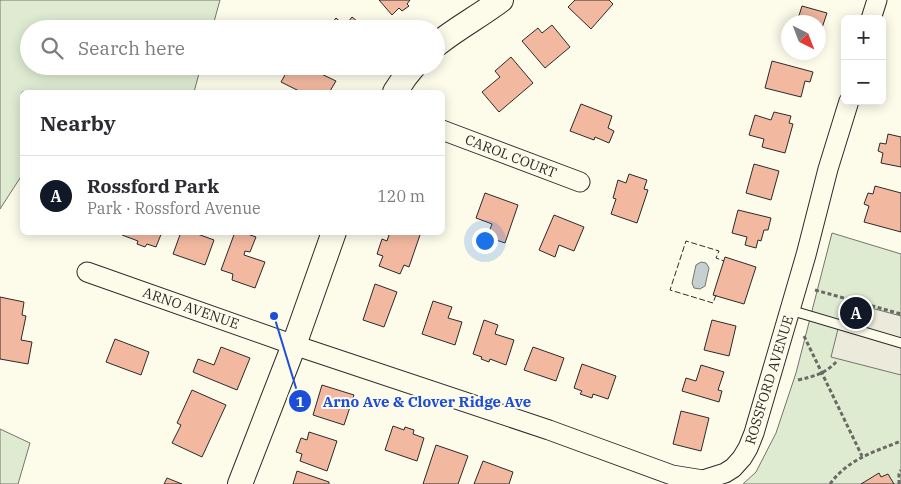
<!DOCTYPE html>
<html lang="en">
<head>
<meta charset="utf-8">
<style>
  :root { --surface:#fff; --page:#f2f2f3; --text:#2b2b33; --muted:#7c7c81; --line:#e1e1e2; --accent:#111827 }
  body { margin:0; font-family:"IBM Plex Serif",serif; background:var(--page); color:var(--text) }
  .controls { position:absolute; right:15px; top:15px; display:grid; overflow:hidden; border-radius:8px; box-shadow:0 2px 12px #0003 }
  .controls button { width:45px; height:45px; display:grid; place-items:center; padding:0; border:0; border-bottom:1px solid var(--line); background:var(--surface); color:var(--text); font:25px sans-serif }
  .compass { position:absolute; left:781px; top:15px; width:45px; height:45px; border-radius:50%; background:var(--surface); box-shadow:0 2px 12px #0003; rotate:138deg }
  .you { position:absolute; left:484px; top:240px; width:18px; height:18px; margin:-12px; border:4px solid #fff; border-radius:50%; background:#1a73e8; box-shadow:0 0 0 8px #1a73e833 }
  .badge { display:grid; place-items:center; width:32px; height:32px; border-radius:50%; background:var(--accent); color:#fff; font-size:16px; font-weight:700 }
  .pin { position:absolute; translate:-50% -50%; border:2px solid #fff; box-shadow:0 1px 5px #0006 }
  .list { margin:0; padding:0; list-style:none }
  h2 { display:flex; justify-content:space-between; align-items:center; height:65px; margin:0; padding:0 20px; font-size:21px }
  h2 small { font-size:16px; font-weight:400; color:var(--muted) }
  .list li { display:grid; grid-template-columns:32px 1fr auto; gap:15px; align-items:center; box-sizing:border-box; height:80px; padding:0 20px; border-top:1px solid var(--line) }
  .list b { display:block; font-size:19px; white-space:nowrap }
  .list p { margin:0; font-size:16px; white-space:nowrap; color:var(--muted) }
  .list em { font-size:16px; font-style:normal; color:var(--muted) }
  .icon { flex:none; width:28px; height:28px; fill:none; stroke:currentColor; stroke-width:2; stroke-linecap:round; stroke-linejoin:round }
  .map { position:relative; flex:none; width:901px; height:484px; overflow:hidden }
  .search { position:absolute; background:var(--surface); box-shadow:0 2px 12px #0003; left:20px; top:20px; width:425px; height:55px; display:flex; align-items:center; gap:12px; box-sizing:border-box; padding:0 18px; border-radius:28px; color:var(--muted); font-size:19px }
  .panel { position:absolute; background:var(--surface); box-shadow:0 2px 12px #0003; left:20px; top:90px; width:425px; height:145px; border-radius:8px }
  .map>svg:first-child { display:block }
</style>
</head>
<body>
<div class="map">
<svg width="901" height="484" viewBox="0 0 901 484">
  <rect width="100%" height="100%" fill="#fdfbea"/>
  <!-- green -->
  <path fill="#deebd1" stroke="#74746e" d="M0,0h220l-8,29h-183v37h172l-7,26h-172v83l-22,34z
    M832,233l69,21v230h-158l13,-12 20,-39 20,-60z
    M0,429l30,14 -12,41h-18z"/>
  <!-- parking -->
  <path fill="#eceadb" stroke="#74746e" d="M845,301l56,15v59l-70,-18z"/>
  <!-- water -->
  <path fill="#c7d0d0" stroke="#74746e" d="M701,262l5,1 3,5 -4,18 -5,3 -6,-1 -2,-5 4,-18z"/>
  <!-- building -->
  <path fill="#f2b8a0" stroke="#2b2b2b" d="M379,0h31l-3,4 2,2 -7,5 -3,-3 -7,7z
    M575,0h34l4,4 -22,25 -23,-22z
    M802,6l25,7 -9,27v-18h-21z
    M352,17l15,12h-40l9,-11 9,8z
    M552,25l18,22 -25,21 -23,-27 16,-13 4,5z
    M511,57l22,26 -34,29 -17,-20 18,-15 -5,-6z
    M772,61l41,11 -3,10 -5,-1 -4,16 -36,-9z
    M290,66h11l11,6 1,-2 23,11 -6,10 4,1h-33l-20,-10z
    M581,104l31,12 -4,12 6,3 -5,12 -14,-6 -1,3 -24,-9z
    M774,112l17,4 -2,7 4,1 -8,29 -23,-6 2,-8 -15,-4 6,-20 16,5z
    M888,134l13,3v30l-20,-4 2,-10 -5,-2 2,-8 6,1z
    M754,164l25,7 -8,29 -25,-7z
    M629,174l18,6 -3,9 4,1 -11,33 -26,-9 5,-15 -3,-1 5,-18 8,3z
    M875,186l26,7v39l-37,-10 5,-16 -5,-2 4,-11 5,1z
    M485,193l33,12 -13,38 -18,-6 5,-13 -16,-6z
    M738,210l33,8 -3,12h-4l-3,11 -3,-1 -2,8 -11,-3 2,-8 -15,-4z
    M554,215l30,12 -10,24 -15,-6 -4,12 -16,-7z
    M123,232h39l-6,15 -9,-3 -2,3 -8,-3 1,-3 -16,-6z
    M181,232h11l22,8 -9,25 -32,-11z
    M235,232h7l14,5 -6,15 -5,-1 -1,4 21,7 -10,26 -23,-8 1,-6 -12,-4z
    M390,232h31l-12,35 -5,-2 -4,9 -21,-8 4,-10 -6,-2 5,-15 5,2z
    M725,257l31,10 -12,37 -31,-9z
    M375,284l22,8 -13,35 -21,-7z
    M0,297l24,5 -2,13 4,1 -5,24 11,2 -4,22 -28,-5z
    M433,301l19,6 -4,11 14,4 -7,23 -33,-11z
    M484,320l14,5 -3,9 19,6 -8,25 -16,-6 -1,3 -8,-3 1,-2 -9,-3z
    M712,320l24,6 -7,30 -25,-6z
    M115,339l34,13 -8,23 -35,-13z
    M221,347l29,11 -13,32 -44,-18 5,-13 16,6z
    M533,347l31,11 -8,23 -32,-11z
    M582,364l34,12 -8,23 -15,-5 -1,4 -12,-4 2,-3 -8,-3z
    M701,365l23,7 -6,18 4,1 -3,11 -37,-11 4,-13 10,3z
    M322,385l32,10 -10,30 -31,-10z
    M192,390l34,15 -24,52 -30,-14 9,-18 -4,-2z
    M681,411l28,7 -8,33 -28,-7z
    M393,426l11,4 1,-3 9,3 -1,4 11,4 -7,23 -32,-11z
    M309,432l28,9 -10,30 -27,-10 2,-7 -6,-2 5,-14 6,2z
    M436,445l32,11 -10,28h-35z
    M483,461l30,11 -4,12h-35z
    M297,471l32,11v2h-36z
    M879,473l2,4 7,-3 6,10h-33z
    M167,478l15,6h-18z"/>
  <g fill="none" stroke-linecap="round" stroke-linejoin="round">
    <defs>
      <path id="service" d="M790,310l111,33"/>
      <path id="minor" d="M871,19l6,-19
        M442,130l138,52
        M87,272l207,73 255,85 123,45 31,5 22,-7 8,-5 9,-10 6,-10 6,-15 52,-178 22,-86 21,-68"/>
      <path id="tertiary" d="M436,45c21,-17 44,-29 65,-45
        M395,92l10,-15 9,-11
        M240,484l54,-139 40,-113"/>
    </defs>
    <!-- service casing -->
    <use href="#service" stroke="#2b2b2b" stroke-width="11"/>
    <!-- minor casing -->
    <use href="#minor" stroke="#2b2b2b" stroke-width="21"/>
    <!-- tertiary casing -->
    <use href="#tertiary" stroke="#2b2b2b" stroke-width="26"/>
    <!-- path -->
    <path stroke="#6a6964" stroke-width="3" stroke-dasharray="4 2.5" stroke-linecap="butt" d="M815,290l86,24
      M804,336l58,120
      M798,380c17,-4 27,-6 39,-19
      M830,484c18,-25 44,-32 71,-43
      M899,484v-10l2,-4"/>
    <!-- service -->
    <use href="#service" stroke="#fdfbea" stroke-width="9"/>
    <!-- minor -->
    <use href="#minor" stroke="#fdfbea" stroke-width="19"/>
    <!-- tertiary -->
    <use href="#tertiary" stroke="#fdfbea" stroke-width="24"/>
    <!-- fence -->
    <path stroke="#2b2b2b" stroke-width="1" stroke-dasharray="6 2.5" stroke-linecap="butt" d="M716,295l-3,8 -43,-13 16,-49 33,10 -3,7 8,3"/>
  </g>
  <g text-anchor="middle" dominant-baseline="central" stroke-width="4" stroke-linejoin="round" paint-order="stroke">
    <!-- street labels -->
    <g font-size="14" fill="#2b2b2b" stroke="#fdfbea">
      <text transform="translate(511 156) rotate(21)">CAROL COURT</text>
      <text transform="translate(191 308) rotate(19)">ARNO AVENUE</text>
      <text transform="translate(769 380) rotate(-73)">ROSSFORD AVENUE</text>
    </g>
  </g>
  <!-- callouts -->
  <path fill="none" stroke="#1d4ed8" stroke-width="2" d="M274 316L300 401"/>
  <g fill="#1d4ed8" stroke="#fdfbea" stroke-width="2">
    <circle cx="274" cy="316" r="5"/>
    <circle cx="300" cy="401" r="12"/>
  </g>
  <g font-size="15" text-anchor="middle" font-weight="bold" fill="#fff">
    <text x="300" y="407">1</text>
  </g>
  <g font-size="15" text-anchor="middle" font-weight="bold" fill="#1d4ed8" stroke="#fdfbea" stroke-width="4" stroke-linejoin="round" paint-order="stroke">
    <text x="427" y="407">Arno Ave &amp; Clover Ridge Ave</text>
  </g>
</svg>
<div class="controls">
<button>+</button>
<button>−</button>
</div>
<svg class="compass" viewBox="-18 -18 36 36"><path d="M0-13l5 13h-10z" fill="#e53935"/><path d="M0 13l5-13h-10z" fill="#7c7c81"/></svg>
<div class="you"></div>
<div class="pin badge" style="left:856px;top:313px">A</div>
<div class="search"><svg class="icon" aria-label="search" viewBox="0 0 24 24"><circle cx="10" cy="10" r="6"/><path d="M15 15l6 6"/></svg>Search here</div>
<section class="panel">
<h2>Nearby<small></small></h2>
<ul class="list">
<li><span class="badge">A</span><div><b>Rossford Park</b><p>Park · Rossford Avenue</p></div><em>120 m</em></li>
</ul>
</section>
</div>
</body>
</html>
